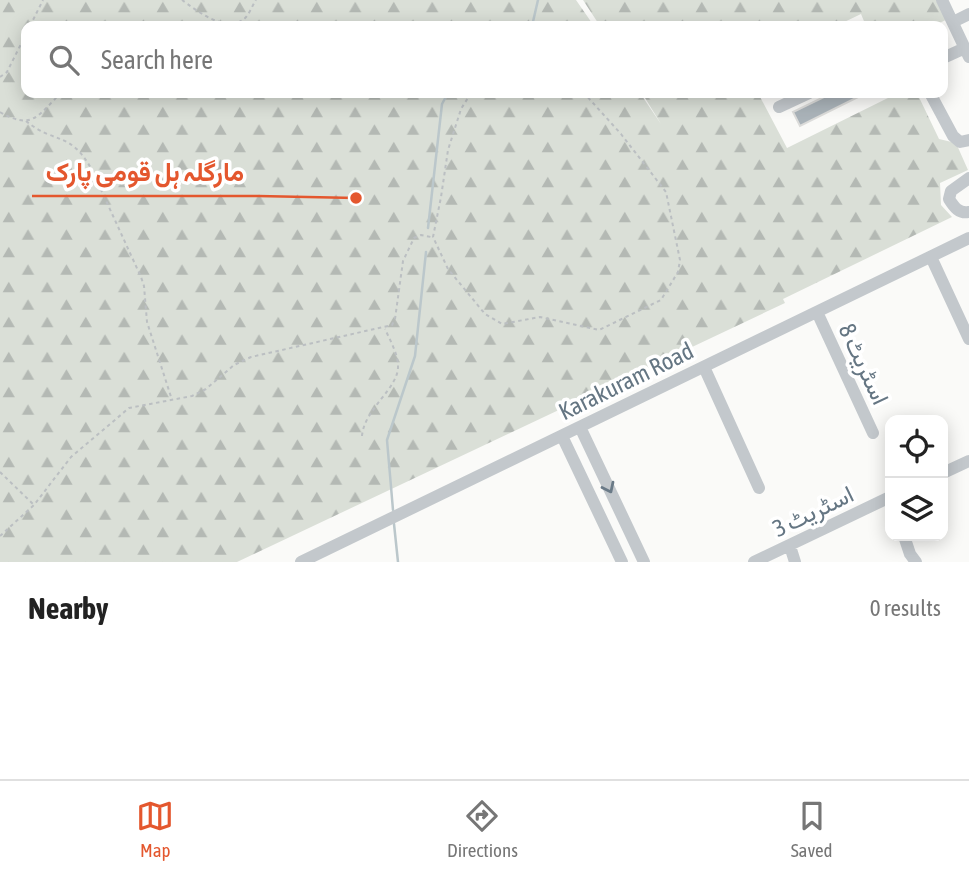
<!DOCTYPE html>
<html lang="en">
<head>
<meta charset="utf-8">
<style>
  :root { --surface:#fff; --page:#f6f6f6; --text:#222; --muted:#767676; --line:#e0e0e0; --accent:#e4572e }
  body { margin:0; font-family:"Asap Condensed",Vazirmatn,sans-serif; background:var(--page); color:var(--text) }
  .controls { position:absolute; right:21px; bottom:21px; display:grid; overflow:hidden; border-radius:14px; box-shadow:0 4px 18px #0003 }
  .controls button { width:63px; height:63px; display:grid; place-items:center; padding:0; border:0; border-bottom:2px solid var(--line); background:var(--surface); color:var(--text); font:35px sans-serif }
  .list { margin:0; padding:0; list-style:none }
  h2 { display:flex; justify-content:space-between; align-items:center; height:91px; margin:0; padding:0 28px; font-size:30px }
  h2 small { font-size:23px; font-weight:400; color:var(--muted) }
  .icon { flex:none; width:38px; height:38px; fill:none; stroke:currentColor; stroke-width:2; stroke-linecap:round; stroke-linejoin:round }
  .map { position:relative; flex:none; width:969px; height:562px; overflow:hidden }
  .search { position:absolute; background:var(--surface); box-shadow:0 4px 18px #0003; left:21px; right:21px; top:21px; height:77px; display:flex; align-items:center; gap:18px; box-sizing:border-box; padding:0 24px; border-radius:14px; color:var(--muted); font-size:26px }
  .sheet { height:217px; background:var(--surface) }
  nav { display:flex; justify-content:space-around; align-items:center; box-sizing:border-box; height:98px; border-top:2px solid var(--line); background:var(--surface); font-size:19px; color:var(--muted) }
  nav a { display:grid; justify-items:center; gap:4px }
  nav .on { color:var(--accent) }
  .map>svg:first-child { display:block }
</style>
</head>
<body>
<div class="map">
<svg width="969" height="562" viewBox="0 0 969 562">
  <defs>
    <pattern id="forest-firs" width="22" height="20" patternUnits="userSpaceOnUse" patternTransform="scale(1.75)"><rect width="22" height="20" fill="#dadfd7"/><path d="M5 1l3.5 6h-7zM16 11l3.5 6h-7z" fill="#b4b9b4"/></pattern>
  </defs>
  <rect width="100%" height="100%" fill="#fafaf8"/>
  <!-- forest -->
  <path fill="url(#forest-firs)" d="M0,0h576l18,26h-568v67h614l21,31 -19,-31h116l29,55 111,-55h19l22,46 17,4 12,27 -28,13 1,22 11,12 -169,82 2,4 -548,259h-237z
    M583,0h353l10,20 -14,6h-66l-5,-12 -25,12h-236z"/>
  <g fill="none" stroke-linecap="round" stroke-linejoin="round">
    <!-- stream -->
    <path stroke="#bbc7cb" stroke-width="2.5" d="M532,26l6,-26
      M428,228l14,-124 6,-11
      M393,510l-6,-70 28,-84 11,-104
      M394,524l4,38"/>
  </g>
  <!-- building -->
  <path fill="#aab3b9" stroke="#dcdcda" stroke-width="2" d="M832,93h34l-66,33 -7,-14z"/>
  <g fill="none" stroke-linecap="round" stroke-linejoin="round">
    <!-- path -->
    <path stroke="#bbbfc2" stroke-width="2" stroke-dasharray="3.5 3.5" stroke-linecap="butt" d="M182,0c14,10 44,34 62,19 5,-4 8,-13 12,-19
      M30,26l13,-26
      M0,77l7,-5 19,-38
      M471,93l-10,16 -13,41 -7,47 -8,40 15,32 37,45 17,10 38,-7 59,13 62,-30 17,-28 2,-12 -14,-68 -45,-58 -37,-41
      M0,112c33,19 38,3 61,-19
      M26,121c29,24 44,9 66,49l49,107 3,9 3,36 25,78
      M362,436c2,-27 37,-48 36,-70 0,-12 -8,-26 -13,-37
      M0,472l33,32
      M0,536l34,-31 37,-48 58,-49 63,-12 14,-7 28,-24 17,-8 141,-32 3,-6 8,-58 11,-23 7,-3 10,2"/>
    <!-- minor -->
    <path stroke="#c3c8cc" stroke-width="12" d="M942,0l27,57
      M953,22l16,-8
      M943,58l22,-10
      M930,93l23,43 7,6 9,-2
      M779,107l30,-14
      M969,178l-18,13 -2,8c5,8 10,15 20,13
      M931,257l38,82
      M817,312l56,121
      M704,367l55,121
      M580,427l64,135
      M562,436l60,126
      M943,473l26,-12
      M904,536l6,18 6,8
      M790,546l5,16
      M301,562l668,-324
      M754,562l136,-65"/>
  </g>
  <!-- one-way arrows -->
  <defs><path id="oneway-chevron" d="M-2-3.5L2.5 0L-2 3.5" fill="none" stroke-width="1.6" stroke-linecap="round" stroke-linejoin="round" transform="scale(1.75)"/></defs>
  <use stroke="#6a7a87" href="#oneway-chevron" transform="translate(609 488) rotate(64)"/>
  <g text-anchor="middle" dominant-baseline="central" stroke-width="7" stroke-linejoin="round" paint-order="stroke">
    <!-- street labels -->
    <g font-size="24" fill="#657683" stroke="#fff">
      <text transform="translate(864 364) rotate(65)">اسٹریٹ 8</text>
      <text transform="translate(626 381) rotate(-26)">Karakuram Road</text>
      <text transform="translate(813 511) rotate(-26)">اسٹریٹ 3</text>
    </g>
  </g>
  <!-- callouts -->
  <path fill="none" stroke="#e4572e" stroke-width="2.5" d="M356 198L258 196H32"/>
  <circle fill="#e4572e" stroke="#fff" stroke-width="2.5" cx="356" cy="198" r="7"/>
  <g font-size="26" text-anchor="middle" font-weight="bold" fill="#e4572e" stroke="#fff" stroke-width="7" stroke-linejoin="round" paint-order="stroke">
    <text x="145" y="181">مارگلہ ہل قومی پارک</text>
  </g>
</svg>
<div class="controls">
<button><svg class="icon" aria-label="locate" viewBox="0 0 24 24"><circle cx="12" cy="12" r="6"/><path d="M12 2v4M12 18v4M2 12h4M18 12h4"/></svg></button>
<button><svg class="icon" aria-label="layers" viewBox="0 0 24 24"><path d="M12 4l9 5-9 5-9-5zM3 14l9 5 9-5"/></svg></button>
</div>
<div class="search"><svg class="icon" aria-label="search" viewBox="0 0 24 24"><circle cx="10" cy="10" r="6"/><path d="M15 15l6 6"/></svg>Search here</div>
</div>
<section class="sheet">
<h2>Nearby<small>0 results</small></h2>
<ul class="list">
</ul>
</section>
<nav>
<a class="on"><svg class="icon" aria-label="map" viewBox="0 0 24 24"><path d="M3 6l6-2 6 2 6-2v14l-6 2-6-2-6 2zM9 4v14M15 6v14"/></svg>Map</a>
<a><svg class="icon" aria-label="directions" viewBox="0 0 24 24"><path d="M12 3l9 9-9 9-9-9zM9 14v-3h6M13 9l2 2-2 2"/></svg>Directions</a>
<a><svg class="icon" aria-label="saved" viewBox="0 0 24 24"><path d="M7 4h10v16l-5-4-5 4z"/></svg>Saved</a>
</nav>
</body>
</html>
